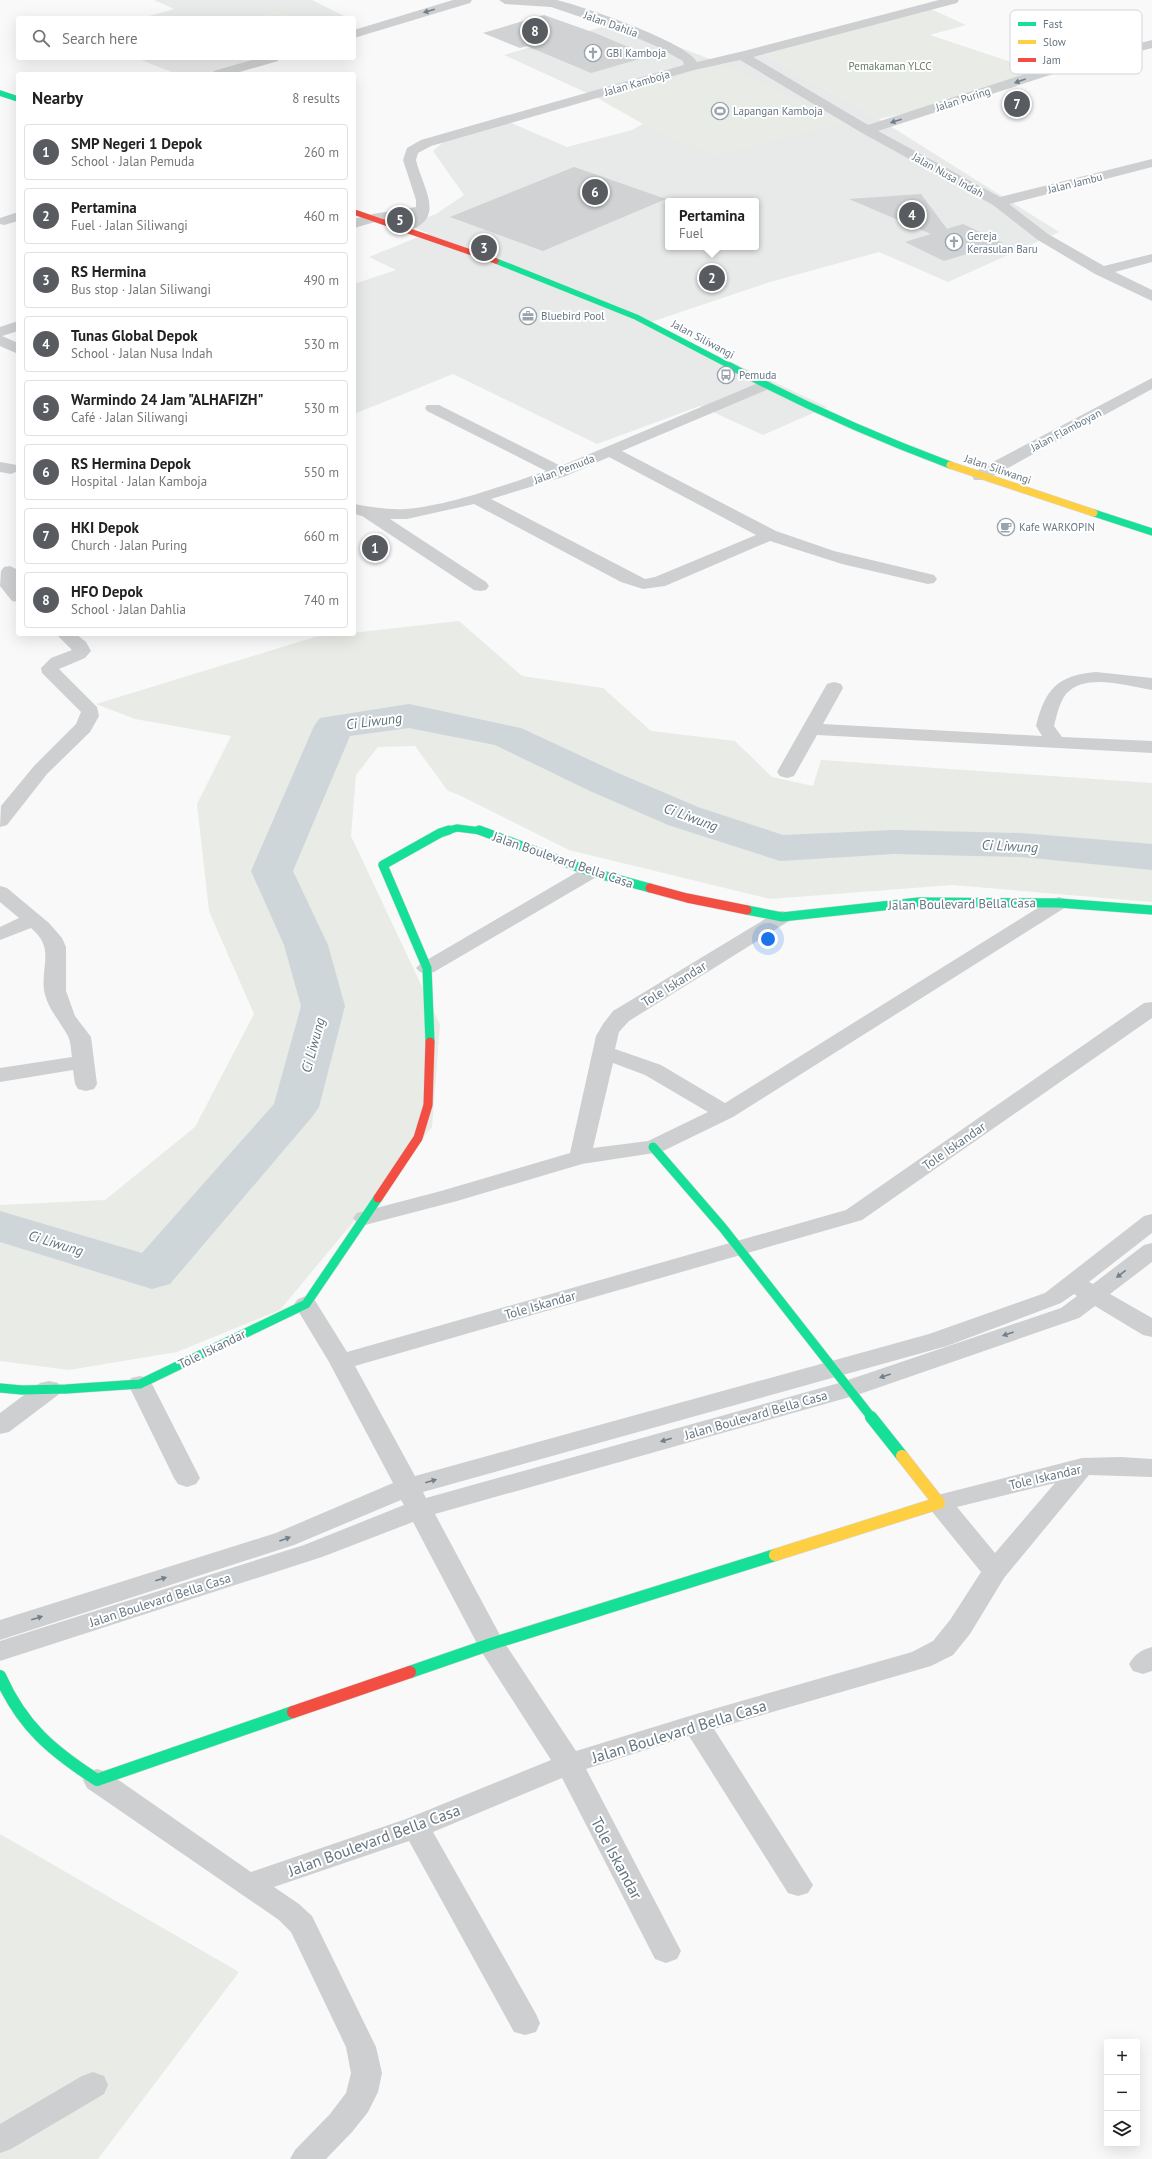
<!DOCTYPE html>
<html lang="en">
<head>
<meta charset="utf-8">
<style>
  :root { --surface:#fff; --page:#f6f6f6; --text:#222; --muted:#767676; --line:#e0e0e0; --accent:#585c60 }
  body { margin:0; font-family:"PT Sans",sans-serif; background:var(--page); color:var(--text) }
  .controls { position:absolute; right:12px; bottom:12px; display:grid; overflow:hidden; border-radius:4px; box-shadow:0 4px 16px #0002 }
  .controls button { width:36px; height:36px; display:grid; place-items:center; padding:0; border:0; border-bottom:1px solid var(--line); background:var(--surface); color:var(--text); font:20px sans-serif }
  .you { position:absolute; left:768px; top:939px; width:14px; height:14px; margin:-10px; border:3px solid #fff; border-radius:50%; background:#1a73e8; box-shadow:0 0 0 6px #1a73e833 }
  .badge { display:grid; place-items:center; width:26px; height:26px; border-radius:50%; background:var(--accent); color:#fff; font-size:13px; font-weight:700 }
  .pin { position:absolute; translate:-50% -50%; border:2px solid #fff; box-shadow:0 1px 4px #0006 }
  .popup { position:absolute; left:665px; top:198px; width:94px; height:52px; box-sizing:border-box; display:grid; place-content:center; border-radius:4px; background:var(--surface); filter:drop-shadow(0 1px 3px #0005); font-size:13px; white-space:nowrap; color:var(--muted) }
  .popup b { font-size:15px; color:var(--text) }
  .popup::after { content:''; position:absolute; left:50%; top:100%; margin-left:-8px; border:8px solid transparent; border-top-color:var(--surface) }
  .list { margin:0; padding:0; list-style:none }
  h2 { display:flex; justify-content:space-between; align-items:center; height:52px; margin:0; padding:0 16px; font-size:17px }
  h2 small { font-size:13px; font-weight:400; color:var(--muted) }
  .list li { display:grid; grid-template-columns:26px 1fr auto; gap:12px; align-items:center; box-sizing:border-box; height:56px; margin:0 8px 8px; padding:0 8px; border:1px solid var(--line); border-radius:4px }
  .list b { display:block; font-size:15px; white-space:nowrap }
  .list p { margin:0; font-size:13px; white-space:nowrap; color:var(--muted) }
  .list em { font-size:13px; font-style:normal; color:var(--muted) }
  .icon { flex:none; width:22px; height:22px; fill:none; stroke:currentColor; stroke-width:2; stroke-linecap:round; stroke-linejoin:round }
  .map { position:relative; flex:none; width:1152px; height:2159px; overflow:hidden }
  .search { position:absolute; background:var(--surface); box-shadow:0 4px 16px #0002; left:16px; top:16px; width:340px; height:44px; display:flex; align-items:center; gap:10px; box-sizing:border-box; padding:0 14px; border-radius:4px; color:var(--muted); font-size:15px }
  .panel { position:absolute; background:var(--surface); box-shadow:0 4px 16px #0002; left:16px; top:72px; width:340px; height:564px; border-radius:4px }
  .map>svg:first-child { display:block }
</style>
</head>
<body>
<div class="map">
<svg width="1152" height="2159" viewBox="0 0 1152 2159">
  <rect width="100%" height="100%" fill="#f9f9f9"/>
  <!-- built -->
  <path fill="#e8e9e9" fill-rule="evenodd" d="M154,0h158l36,18h-206l32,-9z
    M616,23l107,41 35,-13 121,68 180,113 -111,50 -69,-30 -109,30 -122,41 179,84 -64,28 -63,-29 -103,38 -144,-70 -99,40v-130l42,-14 -27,-13 59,-24 -20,-8 28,-11 28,-19 -31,-44 13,-11 63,-18 58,25 65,-17 16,-9 -144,-66zM668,201h88v46h-88z
    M136,58h130l-54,16h-35z"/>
  <!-- green -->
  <path fill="#e8ebe6" d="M924,6l42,19 -36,10 108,36 -49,23 -110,25 -121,-68z
    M279,11l20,7h-47z
    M722,64l122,59 -128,33 -57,-23 -60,-34z
    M459,621l63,55 81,12 48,43 84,10 37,36 41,9 8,-26 331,23v119l-200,-17 -182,14 -201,-49 -112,-56 -9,-3 -33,-45 -37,1 -22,28 -5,61 89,189 -8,102 -152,183 -103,42 -108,18 -69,-9v-156l105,-5 90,-73 59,-113 -45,-103 -12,-107 34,-68 -96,-17 -39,-15 219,-67z
    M0,1834l239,138 -141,187h-98z"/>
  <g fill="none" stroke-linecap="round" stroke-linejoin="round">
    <!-- river -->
    <path fill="#ced6d9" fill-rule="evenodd" d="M409,704l112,24 97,45 80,34 85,28 111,-5 128,3 130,11v26l-130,-13 -128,-3 -114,7 -112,-36 -78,-34 -95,-46 -86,-17 -59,8 -57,135 35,74 17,61 -26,101 -7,10 -142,167 -18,5 -152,-47v-31l142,42 132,-149 27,-98 -17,-61 -33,-74 63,-145 6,-8z"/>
  </g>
  <!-- building -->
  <path fill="#d0d2d3" d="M544,15l51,18 55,23 -59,17 -64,-27 -7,2 -37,-15z
    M574,167l92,32 -123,52 -93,-34z
    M921,194l26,35 16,-5 40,19 -59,18 -39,-19 26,-8 -82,-35z"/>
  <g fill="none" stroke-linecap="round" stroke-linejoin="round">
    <defs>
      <path id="fast-far3" d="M0,93l18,6
        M496,261l140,56 96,50"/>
      <path id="fast-far2" d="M730,366c71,38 145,71 220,99
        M1094,513l58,19
        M446,831l11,-3 24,3"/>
      <path id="fast-far1" d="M479,830l112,42 59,16
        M747,910l35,7 137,-15 140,1 93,7
        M430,1042l-3,-74 -44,-103 57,-32 9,-3
        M653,1147l70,81 149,190
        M0,1388l22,2 44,-1 74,-5 166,-80 72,-106"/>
      <path id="fast" d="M871,1417l31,39
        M410,1672l81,-28 284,-89
        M0,1676c22,50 52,75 97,104l196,-68"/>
      <path id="slow-far1" d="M950,465l144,48"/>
      <path id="slow" d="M775,1555l164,-52 -37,-47"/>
      <path id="jam-far2" d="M354,212l142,49"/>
      <path id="jam-far1" d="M650,888l37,10 60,12
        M378,1198l40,-60 10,-33 2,-63"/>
      <path id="jam" d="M293,1712l117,-40"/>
    </defs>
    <!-- fast-far3 casing -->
    <use href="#fast-far3" stroke="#d5d6d7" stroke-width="6"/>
    <!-- fast-far2 casing -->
    <use href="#fast-far2" stroke="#d5d6d7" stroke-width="8"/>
    <!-- fast-far1 casing -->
    <use href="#fast-far1" stroke="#d5d6d7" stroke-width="10"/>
    <!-- fast casing -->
    <use href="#fast" stroke="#d5d6d7" stroke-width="13"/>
    <!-- slow-far1 casing -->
    <use href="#slow-far1" stroke="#d5d6d7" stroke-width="8"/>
    <!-- slow casing -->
    <use href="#slow" stroke="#d5d6d7" stroke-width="13"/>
    <!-- jam-far2 casing -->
    <use href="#jam-far2" stroke="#d5d6d7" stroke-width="6"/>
    <!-- jam-far1 casing -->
    <use href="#jam-far1" stroke="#d5d6d7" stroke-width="10"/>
    <!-- jam casing -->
    <use href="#jam" stroke="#d5d6d7" stroke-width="13"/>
    <!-- street -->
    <path fill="#cecfd0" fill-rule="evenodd" d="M453,0h19l-2,3 -116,35v-8z
      M499,0c17,0 42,0 58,0 25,6 130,42 140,62l47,-11 195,-51h20l-2,3 -204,54 115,68 175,-57 109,-28v8l-99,26 -175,57 122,66 152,-38v8l-143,37 39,30 56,32 48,-12v8l-37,10 37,18v11l-57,-27 -57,-34 -45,-35 -131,-72 -122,-73 -46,10 -263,76 -13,7 -2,7c6,27 33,61 -12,72l-5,-1 -2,-3 16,-12 -38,6 -21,6v-9l19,-5 43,-7v-7l-13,-40 4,-12 14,-8 263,-75 -1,-4 -25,-14 -39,-17 -68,-23 -46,-3z
      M259,58h20l-1,3 -45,13h-21l2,-3z
      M18,212v9l-14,4 -4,-1v-6z
      M18,321v10l-16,5 16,7v11l-18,-8v-19z
      M1152,378v11l-166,91h-12l-2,-4 2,-4z
      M765,380l6,2 2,3 -2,3 -149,63 154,80 58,20 100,24 3,4 -3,4 -6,1 -86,-20 -72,-23 -105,45 -22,3 -22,-7 -147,-78 -67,15h-17l96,63 3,4 -3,4 -6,1 -6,-1 -112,-74 -8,-2v-10c17,3 34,6 52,5 42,-3 99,-24 140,-38l-119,-60 -2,-3 2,-3h12l122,61zM609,457l147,78 -101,42 -10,2 -154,-80 75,-23z
      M0,462l17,3 1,6 -7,3 -11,-2z
      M10,566l8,4v32l-6,-1 -12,-15 1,-15 3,-4z
      M56,634h20l10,8 5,9 -6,7 -26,11 38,38 2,9 -9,16 -43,42 -40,51 -7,2 1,-21 33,-40 42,-42 5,-12 -39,-39 -1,-5 10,-10 21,-8z
      M1096,672l56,6v12c-24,-4 -67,-18 -86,4 -7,9 -9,21 -12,32l8,11 90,4v12l-335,-18 -23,41 -7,2 -7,-2 -3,-4 50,-88 7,-2 7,2 2,4 -20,36 219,12 -6,-10c9,-37 22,-51 60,-54z
      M591,866l7,2 3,4 -3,4 -164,96 -7,2 -7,-2 -4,-4 4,-4 164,-96z
      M0,886l7,2 42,35 13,15 4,9v44l9,25 16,21 6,47 -3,5 -8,2 -8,-2 -3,-5 -2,-14 -73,12v-14l72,-11c-1,-6 -1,-15 -4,-21 -8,-15 -21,-28 -24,-46 -3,-25 11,-42 -13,-62l-31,12v-13l19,-9 -19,-16z
      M1059,897l7,2 3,4 -3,4 -333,210 -72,35 -79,12 -125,37 -92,24 -8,-2 -4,-5 4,-5 84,-22 129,-38 26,-117 7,-12 10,-13 162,-98 7,-2 7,2 3,4 -3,4 -160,100 -10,11 -4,17 46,16 64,38 327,-204zM613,1063l32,12 63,37 -60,29 -55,7z
      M1152,1002v16l-290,202 -507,146 60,110 514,-142 116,-41 99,-77 8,-2v19l-63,49 4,2 51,-39 8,-2v19l-42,32 42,24v19l-9,-2 -48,-29 -16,12 -222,77 -422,119 67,125 74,112 120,-37 216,-62 21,-11 17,-21 31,-48 -51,-63 -4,-6 4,-6 152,-39 39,-1 31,2v18l-63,-2 -85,103 -34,56 -17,21 -22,11 -217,63 94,148 5,8 -5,8 -10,3 -10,-3 -99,-157 -103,33 95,182 -4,8 -11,4 -11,-4 -93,-181 -129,54 103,182 4,9 -4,9 -11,3 -11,-3 -105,-191 -135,46 25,17 13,12 64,131 6,26 -4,19 -10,20 -16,20 -26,27h-36l5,-9 35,-36 16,-21 5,-20 -5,-26 -55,-115 -12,-12 -192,-132 -4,-8 4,-8 10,-3 10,3 144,100 155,-53 145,-59 -70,-109 -68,-129 -91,35 -322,104v-20l304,-96 100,-40 -3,-5 -107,45 -294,95v-20l276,-87 117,-50 -64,-121 -35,-58 4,-5 8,-3 8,3 33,53 499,-142 298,-207zM1074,1294l3,2 -16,12 -222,75 -413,115 -3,-6 524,-146 114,-43zM1055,1483l-60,70 -38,-46z
      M140,1376l9,2 3,6 48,94 -4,6 -9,3 -9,-3 -4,-6 -46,-94 3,-6z
      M49,1381l9,2 3,6 -3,6 -49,37 -9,2v-21l40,-30z
      M1152,1647v24l-9,3 -10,-3 -4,-7c6,-10 12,-14 23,-17z
      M93,2072l11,4 4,9 -4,9 -93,55 -11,4v-29l82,-48z"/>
    <!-- fast-far3 -->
    <use href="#fast-far3" stroke="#16e098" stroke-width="5.5"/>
    <!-- fast-far2 -->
    <use href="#fast-far2" stroke="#16e098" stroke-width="7"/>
    <!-- fast-far1 -->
    <use href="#fast-far1" stroke="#16e098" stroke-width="9"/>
    <!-- fast -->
    <use href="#fast" stroke="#16e098" stroke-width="12"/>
    <!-- slow-far1 -->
    <use href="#slow-far1" stroke="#ffcf43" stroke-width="7"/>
    <!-- slow -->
    <use href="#slow" stroke="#ffcf43" stroke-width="12"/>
    <!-- jam-far2 -->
    <use href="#jam-far2" stroke="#f24e42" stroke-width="5.5"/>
    <!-- jam-far1 -->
    <use href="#jam-far1" stroke="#f24e42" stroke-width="9"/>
    <!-- jam -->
    <use href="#jam" stroke="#f24e42" stroke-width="12"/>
  </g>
  <!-- one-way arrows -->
  <defs><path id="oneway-solid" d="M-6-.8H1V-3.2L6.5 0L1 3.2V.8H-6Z"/></defs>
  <g fill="#707f8b">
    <use href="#oneway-solid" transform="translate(429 11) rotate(164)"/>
    <use href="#oneway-solid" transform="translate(1020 81) rotate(160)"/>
    <use href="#oneway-solid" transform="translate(896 121) rotate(162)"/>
    <use href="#oneway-solid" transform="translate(1121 1274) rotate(142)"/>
    <use href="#oneway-solid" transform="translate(1008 1334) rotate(161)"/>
    <use href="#oneway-solid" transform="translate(885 1376) rotate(161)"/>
    <use href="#oneway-solid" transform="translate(666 1440) rotate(164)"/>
    <use href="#oneway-solid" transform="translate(431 1481) rotate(-16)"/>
    <use href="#oneway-solid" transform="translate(285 1539) rotate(-20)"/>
    <use href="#oneway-solid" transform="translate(161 1579) rotate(-18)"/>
    <use href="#oneway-solid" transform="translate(37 1618) rotate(-18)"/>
  </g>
  <!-- icons -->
  <defs>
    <symbol id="church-ring" viewBox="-11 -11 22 22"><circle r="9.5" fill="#fff" stroke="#99a4ac" stroke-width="1.5"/><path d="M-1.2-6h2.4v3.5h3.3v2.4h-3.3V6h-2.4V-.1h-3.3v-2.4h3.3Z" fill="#99a4ac"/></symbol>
    <symbol id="stadium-ring" viewBox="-11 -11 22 22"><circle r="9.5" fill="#fff" stroke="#99a4ac" stroke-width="1.5"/><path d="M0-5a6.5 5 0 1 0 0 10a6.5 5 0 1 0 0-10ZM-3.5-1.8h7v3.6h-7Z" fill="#99a4ac"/></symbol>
    <symbol id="office-ring" viewBox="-11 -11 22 22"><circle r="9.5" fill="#fff" stroke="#99a4ac" stroke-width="1.5"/><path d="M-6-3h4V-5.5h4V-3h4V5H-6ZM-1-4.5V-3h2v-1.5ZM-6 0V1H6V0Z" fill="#99a4ac"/></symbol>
    <symbol id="bus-ring" viewBox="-11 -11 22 22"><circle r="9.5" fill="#fff" stroke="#99a4ac" stroke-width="1.5"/><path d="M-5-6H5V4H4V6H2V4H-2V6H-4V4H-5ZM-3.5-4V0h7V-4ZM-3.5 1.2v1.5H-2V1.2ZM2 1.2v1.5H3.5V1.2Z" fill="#99a4ac"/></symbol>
    <symbol id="cafe-ring" viewBox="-11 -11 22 22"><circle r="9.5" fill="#fff" stroke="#99a4ac" stroke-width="1.5"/><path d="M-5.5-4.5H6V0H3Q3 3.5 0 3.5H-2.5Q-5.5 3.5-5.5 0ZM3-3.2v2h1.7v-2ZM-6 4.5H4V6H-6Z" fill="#99a4ac"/></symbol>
  </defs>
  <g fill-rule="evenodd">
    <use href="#church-ring" x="583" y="43" width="20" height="20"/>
    <use href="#stadium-ring" x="710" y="101" width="20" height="20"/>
    <use href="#church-ring" x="944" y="232" width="20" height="20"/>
    <use href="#office-ring" x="518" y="306" width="20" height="20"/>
    <use href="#bus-ring" x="716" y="365" width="20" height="20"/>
    <use href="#cafe-ring" x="996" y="517" width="20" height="20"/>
  </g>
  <g text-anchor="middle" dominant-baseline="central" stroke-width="4" stroke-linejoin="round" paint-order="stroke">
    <!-- far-street labels -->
    <g font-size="11" fill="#657683" stroke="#fff">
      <text transform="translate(611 24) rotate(20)">Jalan Dahlia</text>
      <text transform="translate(637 83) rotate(-16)">Jalan Kamboja</text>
      <text transform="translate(963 99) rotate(-18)">Jalan Puring</text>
      <text transform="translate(948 175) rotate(29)">Jalan Nusa Indah</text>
      <text transform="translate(1075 183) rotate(-14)">Jalan Jambu</text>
      <text transform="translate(703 339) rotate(28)">Jalan Siliwangi</text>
      <text transform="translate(1066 430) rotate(-28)">Jalan Flamboyan</text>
      <text transform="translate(564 469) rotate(-21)">Jalan Pemuda</text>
      <text transform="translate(998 469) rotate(19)">Jalan Siliwangi</text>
    </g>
    <!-- far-poi labels -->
    <g font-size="11" fill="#657683" stroke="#fff" text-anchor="start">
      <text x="606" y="53">GBI Kamboja</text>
      <text x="733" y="111">Lapangan Kamboja</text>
      <text x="967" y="236">Gereja<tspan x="967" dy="13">Kerasulan Baru</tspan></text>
      <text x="541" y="316">Bluebird Pool</text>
      <text x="739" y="375">Pemuda</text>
      <text x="1019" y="527">Kafe WARKOPIN</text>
    </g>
    <!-- far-park labels -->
    <g font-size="11" fill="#687a64" stroke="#fff">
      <text x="890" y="66">Pemakaman YLCC</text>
    </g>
    <!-- street labels -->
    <g font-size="13" fill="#657683" stroke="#fff">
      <text transform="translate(563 860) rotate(19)">Jalan Boulevard Bella Casa</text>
      <text transform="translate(962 904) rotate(-1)">Jalan Boulevard Bella Casa</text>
      <text transform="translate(674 984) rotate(-32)">Tole Iskandar</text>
      <text transform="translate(954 1146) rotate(-35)">Tole Iskandar</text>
      <text transform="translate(540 1305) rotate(-16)">Tole Iskandar</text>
      <text transform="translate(212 1349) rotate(-26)">Tole Iskandar</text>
      <text transform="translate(756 1415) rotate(-16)">Jalan Boulevard Bella Casa</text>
      <text transform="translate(1045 1477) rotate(-13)">Tole Iskandar</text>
      <text transform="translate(160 1600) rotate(-18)">Jalan Boulevard Bella Casa</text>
    </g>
    <!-- water labels -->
    <g font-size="14" font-style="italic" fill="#60757c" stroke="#fff">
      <text transform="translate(374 721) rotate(-7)">Ci Liwung</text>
      <text transform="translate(691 817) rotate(20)">Ci Liwung</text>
      <text transform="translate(1010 846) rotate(3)">Ci Liwung</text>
      <text transform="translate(313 1045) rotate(-75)">Ci Liwung</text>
      <text transform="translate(56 1243) rotate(17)">Ci Liwung</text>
    </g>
    <!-- near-street labels -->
    <g font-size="16" fill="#657683" stroke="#fff">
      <text transform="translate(679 1731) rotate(-17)">Jalan Boulevard Bella Casa</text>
      <text transform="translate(374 1840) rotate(-20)">Jalan Boulevard Bella Casa</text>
      <text transform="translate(617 1858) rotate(62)">Tole Iskandar</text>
    </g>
  </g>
  <!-- legend -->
  <rect x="1010" y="10" width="132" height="64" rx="6" fill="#fff" stroke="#d1d6da" stroke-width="1"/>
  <rect x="1018" y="22" width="18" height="4" fill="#16e098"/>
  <rect x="1018" y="40" width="18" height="4" fill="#ffcf43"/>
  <rect x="1018" y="58" width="18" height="4" fill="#f24e42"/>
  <g font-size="11" fill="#657683">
    <text x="1043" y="28">Fast</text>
    <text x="1043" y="46">Slow</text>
    <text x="1043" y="64">Jam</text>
  </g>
</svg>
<div class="controls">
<button>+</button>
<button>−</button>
<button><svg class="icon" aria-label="layers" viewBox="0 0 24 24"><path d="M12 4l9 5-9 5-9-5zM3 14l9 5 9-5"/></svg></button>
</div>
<div class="you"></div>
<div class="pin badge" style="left:375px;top:548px">1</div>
<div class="pin badge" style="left:712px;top:278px">2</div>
<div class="popup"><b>Pertamina</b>Fuel</div>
<div class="pin badge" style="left:484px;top:248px">3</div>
<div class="pin badge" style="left:912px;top:215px">4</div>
<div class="pin badge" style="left:400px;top:220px">5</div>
<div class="pin badge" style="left:595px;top:192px">6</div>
<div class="pin badge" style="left:1017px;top:104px">7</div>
<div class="pin badge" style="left:535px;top:31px">8</div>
<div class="search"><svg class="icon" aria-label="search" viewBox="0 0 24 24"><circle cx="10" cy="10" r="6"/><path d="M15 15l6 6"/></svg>Search here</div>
<section class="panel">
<h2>Nearby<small>8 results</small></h2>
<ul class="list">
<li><span class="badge">1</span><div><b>SMP Negeri 1 Depok</b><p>School · Jalan Pemuda</p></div><em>260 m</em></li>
<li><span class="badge">2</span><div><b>Pertamina</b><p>Fuel · Jalan Siliwangi</p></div><em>460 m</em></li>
<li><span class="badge">3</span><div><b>RS Hermina</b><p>Bus stop · Jalan Siliwangi</p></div><em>490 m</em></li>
<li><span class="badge">4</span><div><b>Tunas Global Depok</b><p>School · Jalan Nusa Indah</p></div><em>530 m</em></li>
<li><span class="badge">5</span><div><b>Warmindo 24 Jam &quot;ALHAFIZH&quot;</b><p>Café · Jalan Siliwangi</p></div><em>530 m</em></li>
<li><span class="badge">6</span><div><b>RS Hermina Depok</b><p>Hospital · Jalan Kamboja</p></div><em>550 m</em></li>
<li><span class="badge">7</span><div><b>HKI Depok</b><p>Church · Jalan Puring</p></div><em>660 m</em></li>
<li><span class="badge">8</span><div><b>HFO Depok</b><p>School · Jalan Dahlia</p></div><em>740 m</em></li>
</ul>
</section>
</div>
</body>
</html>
